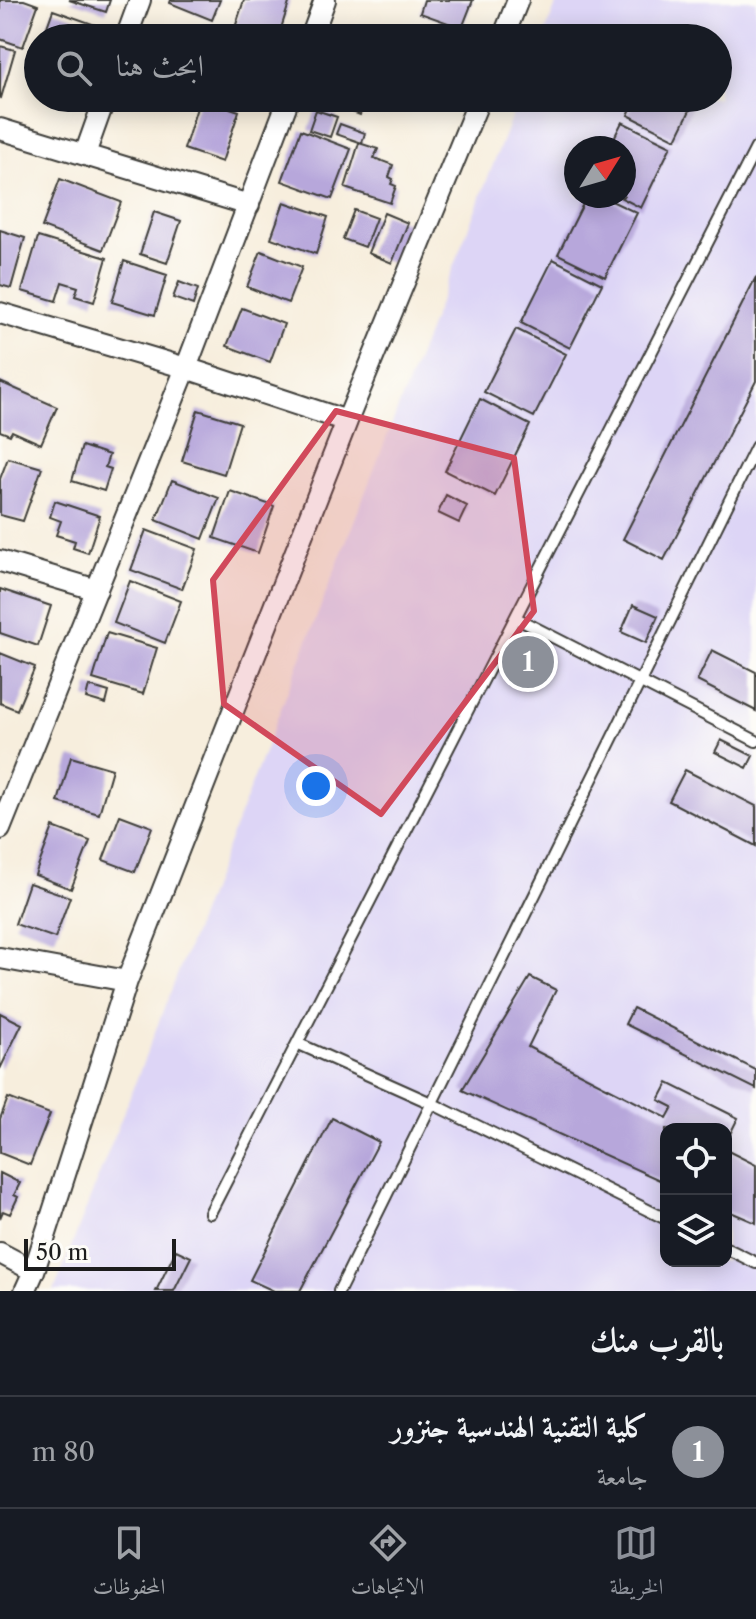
<!DOCTYPE html>
<html lang="ar">
<head>
<meta charset="utf-8">
<style>
  :root { --surface:#171b24; --page:#20242c; --text:#f1f3f6; --muted:#9ea1a6; --line:#363941; --accent:#8c9099 }
  body { margin:0; font-family:"Libre Caslon Text",Amiri,serif; background:var(--page); color:var(--text); direction:rtl }
  .controls { position:absolute; right:24px; bottom:24px; display:grid; overflow:hidden; border-radius:16px; box-shadow:0 4px 20px #0003 }
  .controls button { width:72px; height:72px; display:grid; place-items:center; padding:0; border:0; border-bottom:2px solid var(--line); background:var(--surface); color:var(--text); font:40px sans-serif }
  .compass { position:absolute; left:564px; top:136px; width:72px; height:72px; border-radius:50%; background:var(--surface); box-shadow:0 4px 20px #0003; rotate:53deg }
  .scale { position:absolute; left:24px; bottom:20px; width:152px; box-sizing:border-box; padding-left:8px; border:4px solid #1c1c1c; border-top:0; font-size:22px; line-height:28px; white-space:nowrap; color:#1c1c1c; -webkit-text-stroke:6px #fdfcf7; paint-order:stroke }
  .you { position:absolute; left:316px; top:786px; width:28px; height:28px; margin:-20px; border:6px solid #fff; border-radius:50%; background:#1a73e8; box-shadow:0 0 0 12px #1a73e833 }
  .badge { display:grid; place-items:center; width:52px; height:52px; border-radius:50%; background:var(--accent); color:#fff; font-size:26px; font-weight:700 }
  .pin { position:absolute; translate:-50% -50%; border:4px solid #fff; box-shadow:0 2px 8px #0006 }
  .list { margin:0; padding:0; list-style:none }
  h2 { display:flex; justify-content:space-between; align-items:center; height:104px; margin:0; padding:0 32px; font-size:34px }
  h2 small { font-size:26px; font-weight:400; color:var(--muted) }
  .list li { display:grid; grid-template-columns:52px 1fr auto; gap:24px; align-items:center; box-sizing:border-box; height:112px; padding:0 32px; border-top:2px solid var(--line) }
  .list b { display:block; font-size:30px; white-space:nowrap }
  .list p { margin:0; font-size:26px; white-space:nowrap; color:var(--muted) }
  .list em { font-size:26px; font-style:normal; color:var(--muted) }
  .icon { flex:none; width:44px; height:44px; fill:none; stroke:currentColor; stroke-width:2; stroke-linecap:round; stroke-linejoin:round }
  .map { position:relative; flex:none; width:756px; height:1291px; overflow:hidden; direction:ltr }
  .search { position:absolute; background:var(--surface); box-shadow:0 4px 20px #0003; left:24px; right:24px; top:24px; height:88px; display:flex; align-items:center; gap:20px; box-sizing:border-box; padding:0 28px; border-radius:44px; color:var(--muted); font-size:30px }
  .sheet { height:216px; background:var(--surface) }
  nav { display:flex; justify-content:space-around; align-items:center; box-sizing:border-box; height:112px; border-top:2px solid var(--line); background:var(--surface); font-size:22px; color:var(--muted) }
  nav a { display:grid; justify-items:center; gap:4px }
  nav .on { color:var(--accent) }
  .map>svg:first-child { display:block }
</style>
</head>
<body>
<div class="map">
<svg width="756" height="1291" viewBox="0 0 756 1291">
  <rect width="100%" height="100%" fill="#fdfcf7"/>
  <filter id="ink" filterUnits="userSpaceOnUse"><feTurbulence type="fractalNoise" baseFrequency=".0125" numOctaves="2"/><feDisplacementMap in="SourceGraphic" scale="16" xChannelSelector="R" yChannelSelector="G"/><feConvolveMatrix kernelMatrix="1 2 1 2 8 2 1 2 1" color-interpolation-filters="sRGB"/></filter>
  <filter id="wash" filterUnits="userSpaceOnUse"><feTurbulence type="fractalNoise" baseFrequency=".006" numOctaves="4" result="noise"/><feDisplacementMap in="SourceGraphic" scale="32" xChannelSelector="R" yChannelSelector="G"/><feGaussianBlur stdDeviation="1.8" result="paint"/><feColorMatrix in="noise" values="0 0 0 0 0 0 0 0 0 0 0 0 0 0 0 0 0 1.4 0 .05"/><feComposite in="paint" operator="in"/></filter>
  <g filter="url(#wash)">
    <rect width="100%" height="100%" fill="#f7eedd"/>
    <!-- built -->
    <path fill="#ddd5f6" fill-rule="evenodd" d="M558,0h198v1291h-702l465,-1193h199v-60h-175zM576,148h48v48h-48zM666,1129h60v132h-60z"/>
    <g id="blocks">
      <!-- building -->
      <path fill="#b7a7db" d="M0,0h24l14,5 -15,42 -23,-8z
        M69,0h41l-4,12z
        M171,0h49l-8,20 -42,-17z
        M244,0h46l-12,38h-15l-28,-10z
        M424,0h49l-11,28 -42,-15z
        M53,10l51,18 -4,10h-57z
        M0,46l15,4 -14,48 -1,-1z
        M200,98l39,13 -17,51 -38,-13z
        M315,98h51l-6,17z
        M636,98h60l-20,41 -48,-24z
        M316,110l21,7 -7,20 -21,-7z
        M622,122l49,24 -30,62 -23,-12h6v-48h-15z
        M340,124l25,9 -3,10 -26,-9z
        M301,130l50,19 -19,50 -50,-18z
        M359,143l19,6 -4,9 19,7 -4,12 4,2 -2,5 5,2 -6,17 -45,-15z
        M60,179l61,23 -18,48 -61,-23z
        M587,196h14l36,17 -32,64 -47,-23z
        M284,202l44,15 -12,37 -45,-16z
        M354,210l22,8 -11,29 -22,-8z
        M154,212l27,9 -14,42 -27,-9z
        M384,213l24,10 -16,40 -24,-10z
        M0,230l25,8 -14,50 -11,-3z
        M38,237l69,21 -13,44 -19,-6 3,-9 -16,-5 -6,19 -34,-10z
        M261,251l41,16 -14,36 -41,-16z
        M553,259l49,25 -32,64 -49,-25z
        M124,261l43,14 -12,40 -43,-13z
        M756,277v104l-92,179 -41,-21z
        M179,282l19,7 -5,16 -20,-7z
        M242,308l42,16 -14,38 -43,-16z
        M516,329l50,25 -32,63 -50,-25z
        M0,382l57,25 -16,37 -29,-13 -2,4 -10,-4z
        M480,399l50,26 -35,71 -50,-25z
        M198,410l42,13 -16,51 -42,-13z
        M82,446l27,9 -4,12 6,2 -7,22 -32,-10z
        M8,458l34,10 -19,53 -23,-6v-36z
        M172,480l47,18 -16,41 -47,-19z
        M230,491l44,15 -16,47 -44,-15z
        M446,495l21,11 -8,17 -21,-10z
        M55,501l45,15 -12,37 -15,-5 2,-7 -19,-6 5,-14 -11,-4z
        M146,530l51,19 -15,40 -51,-19z
        M130,581l51,20 -16,42 -51,-20z
        M0,589l51,17 -13,40 -38,-13z
        M633,605l25,11 -12,27 -25,-11z
        M107,633l50,15 -14,46 -50,-15z
        M712,650l44,22v39l-59,-30z
        M0,653l35,14 -18,43 -17,-7z
        M89,686l20,6 -3,12 -20,-6z
        M721,740l32,16 -6,12 -32,-16z
        M71,757l41,12 -13,45 -41,-12z
        M685,770l71,36v40l-87,-45z
        M120,815l32,12 -17,45 -32,-12z
        M53,827l37,14 -19,48 -36,-14z
        M29,883l41,14 -15,41 -40,-14z
        M530,977l26,13 -28,57 139,71 6,-11 -14,-7 9,-17 70,35 -9,18 -3,-1v-6h-60v54l-204,-93z
        M633,1008l123,62v19l-131,-65z
        M0,1013l22,11 -22,45z
        M8,1098l42,16 -20,51 -30,-12v-34z
        M332,1118l47,24 -79,149h-26l-24,-11z
        M726,1150l30,15v58l-30,-13z
        M0,1173l20,10 -6,12 4,2 -8,17 -7,-3 -3,7z
        M176,1250l15,7 -17,34h-18z"/>
    </g>
  </g>
  <g filter="url(#ink)">
    <use href="#blocks" fill-opacity="0" stroke="#3d3c39" stroke-width="2"/>
    <g fill="none" stroke-linecap="round" stroke-linejoin="round">
      <defs>
        <path id="lane" d="M516,618l240,123
          M299,1044l132,59 235,116
          M210,1213l546,-1065
          M726,1248l30,15
          M339,1291l417,-844"/>
        <path id="street" d="M126,38l14,-38
          M311,38l14,-38
          M503,38l15,-38
          M0,129l249,76
          M85,154l20,-56
          M0,313l186,55 161,53 -220,560 -93,290 -9,20
          M347,421l133,-323
          M0,561l97,29
          M0,829l186,-461 103,-270
          M0,958l127,23
          M0,1253l34,18"/>
      </defs>
      <!-- lane casing -->
      <use href="#lane" stroke="#3d3c39" stroke-width="14"/>
      <!-- street casing -->
      <use href="#street" stroke="#3d3c39" stroke-width="24"/>
      <!-- lane -->
      <use href="#lane" stroke="#fff" stroke-width="10"/>
      <!-- street -->
      <use href="#street" stroke="#fff" stroke-width="20"/>
    </g>
  </g>
  <!-- marked area -->
  <path fill="#d1495b" fill-opacity="0.2" stroke="#d1495b" stroke-width="6" stroke-linejoin="round" d="M336,411l178,47 20,153 -153,203 -157,-110 -11,-124z"/>
</svg>
<div class="controls">
<button><svg class="icon" aria-label="locate" viewBox="0 0 24 24"><circle cx="12" cy="12" r="6"/><path d="M12 2v4M12 18v4M2 12h4M18 12h4"/></svg></button>
<button><svg class="icon" aria-label="layers" viewBox="0 0 24 24"><path d="M12 4l9 5-9 5-9-5zM3 14l9 5 9-5"/></svg></button>
</div>
<svg class="compass" viewBox="-18 -18 36 36"><path d="M0-13l5 13h-10z" fill="#e53935"/><path d="M0 13l5-13h-10z" fill="#9ea1a6"/></svg>
<div class="scale">50 m</div>
<div class="you"></div>
<div class="pin badge" style="left:528px;top:662px">1</div>
<div class="search"><svg class="icon" aria-label="search" viewBox="0 0 24 24"><circle cx="10" cy="10" r="6"/><path d="M15 15l6 6"/></svg>ابحث هنا</div>
</div>
<section class="sheet">
<h2>بالقرب منك<small></small></h2>
<ul class="list">
<li><span class="badge">1</span><div><b>كلية التقنية الهندسية جنزور</b><p>جامعة</p></div><em>80 m</em></li>
</ul>
</section>
<nav>
<a class="on"><svg class="icon" aria-label="map" viewBox="0 0 24 24"><path d="M3 6l6-2 6 2 6-2v14l-6 2-6-2-6 2zM9 4v14M15 6v14"/></svg>الخريطة</a>
<a><svg class="icon" aria-label="directions" viewBox="0 0 24 24"><path d="M12 3l9 9-9 9-9-9zM9 14v-3h6M13 9l2 2-2 2"/></svg>الاتجاهات</a>
<a><svg class="icon" aria-label="saved" viewBox="0 0 24 24"><path d="M7 4h10v16l-5-4-5 4z"/></svg>المحفوظات</a>
</nav>
</body>
</html>
